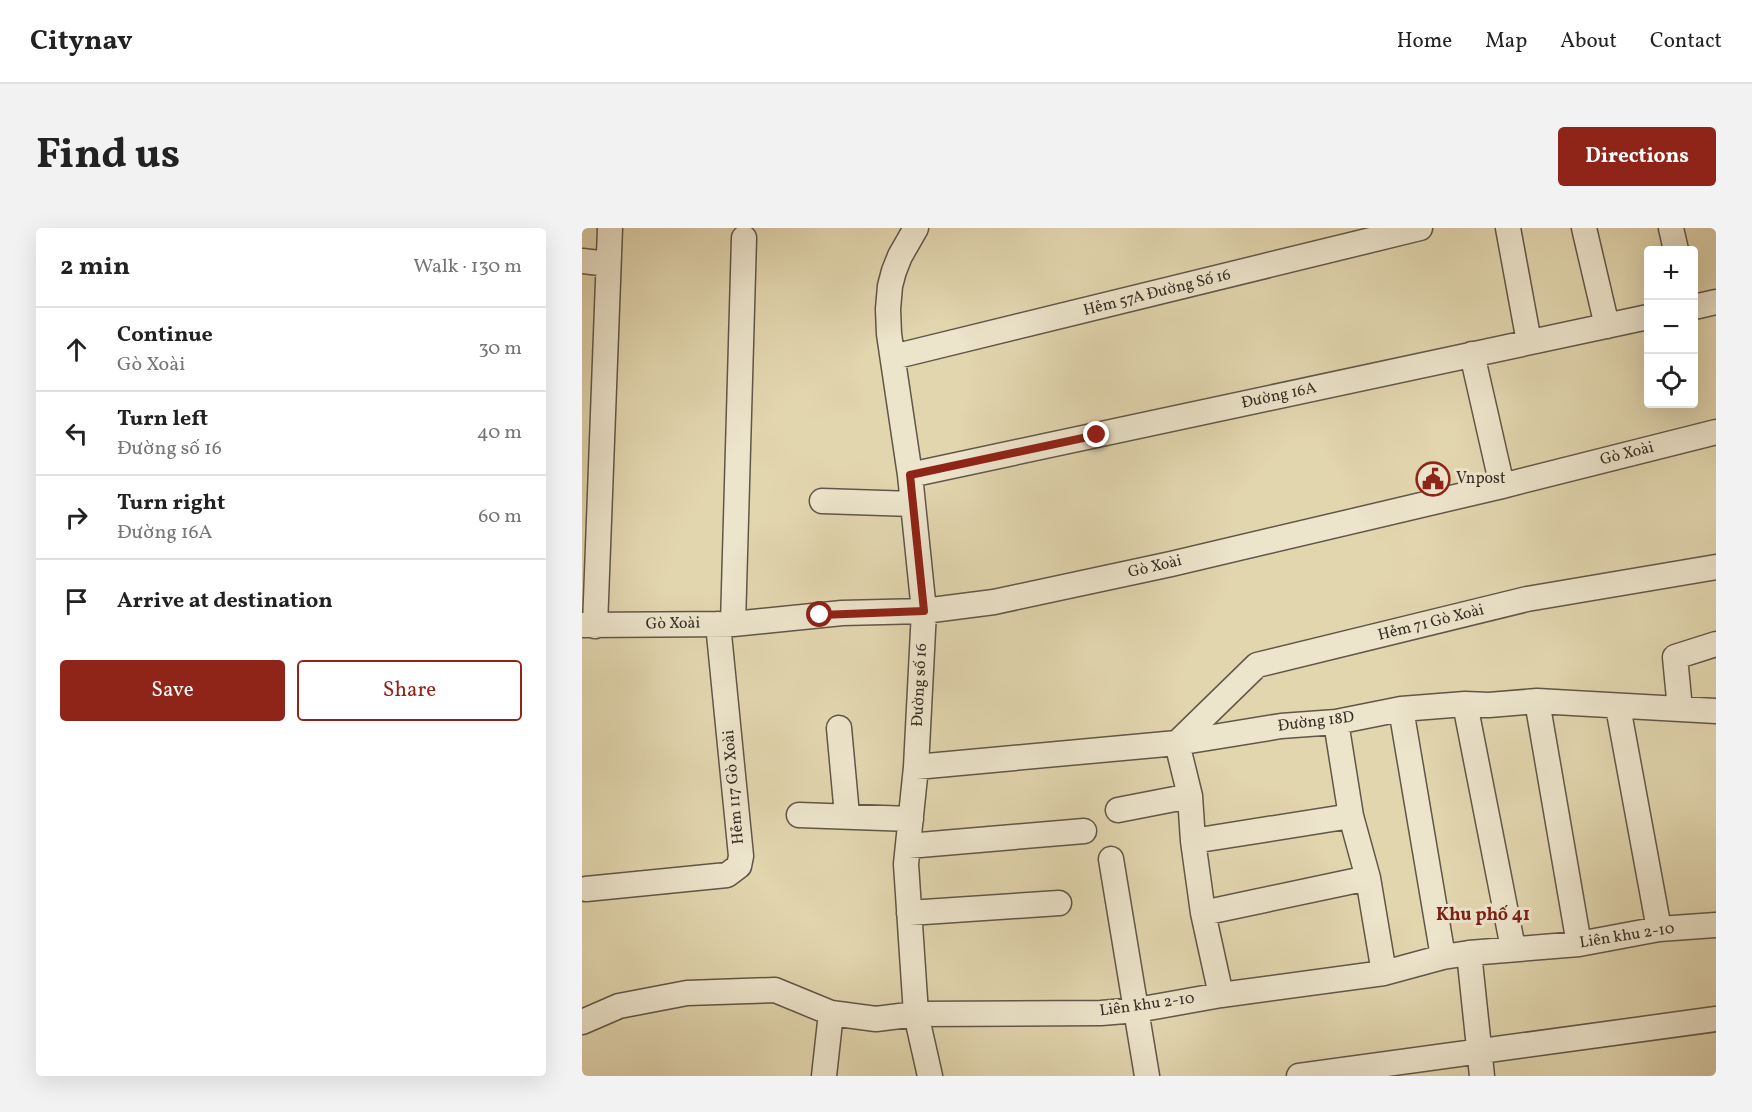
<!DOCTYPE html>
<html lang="en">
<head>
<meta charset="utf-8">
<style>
  :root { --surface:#fff; --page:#f2f2f2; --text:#222; --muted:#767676; --line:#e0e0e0; --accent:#8f2418 }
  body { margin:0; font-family:Vollkorn,serif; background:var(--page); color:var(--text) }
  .controls { position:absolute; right:18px; top:18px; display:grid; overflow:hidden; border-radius:6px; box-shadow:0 6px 24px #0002 }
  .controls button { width:54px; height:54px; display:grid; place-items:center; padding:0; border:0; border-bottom:2px solid var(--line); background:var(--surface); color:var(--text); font:30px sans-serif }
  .stop { position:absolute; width:18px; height:18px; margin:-14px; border:4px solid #8f2418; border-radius:50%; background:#fff }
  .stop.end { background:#8f2418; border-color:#fff; box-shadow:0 2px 6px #0008 }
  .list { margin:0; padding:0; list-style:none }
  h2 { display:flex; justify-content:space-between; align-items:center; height:78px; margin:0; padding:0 24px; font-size:26px }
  h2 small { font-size:20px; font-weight:400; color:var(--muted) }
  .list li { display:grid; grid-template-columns:39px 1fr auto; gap:18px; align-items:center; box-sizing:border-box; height:84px; padding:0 24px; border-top:2px solid var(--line) }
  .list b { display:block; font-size:22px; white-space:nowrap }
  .list p { margin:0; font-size:20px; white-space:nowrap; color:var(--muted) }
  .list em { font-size:20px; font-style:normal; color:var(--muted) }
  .actions { display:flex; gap:12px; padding:18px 24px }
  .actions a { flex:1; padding:14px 0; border:2px solid var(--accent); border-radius:6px; text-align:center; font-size:21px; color:var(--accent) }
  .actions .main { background:var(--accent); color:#fff }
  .icon { flex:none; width:33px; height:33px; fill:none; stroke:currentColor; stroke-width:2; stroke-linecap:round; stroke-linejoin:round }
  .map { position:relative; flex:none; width:1134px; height:848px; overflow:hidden; border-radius:6px }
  header { display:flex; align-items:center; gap:36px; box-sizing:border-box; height:84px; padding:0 30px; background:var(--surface); border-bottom:2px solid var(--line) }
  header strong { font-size:28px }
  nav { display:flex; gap:33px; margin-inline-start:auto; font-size:21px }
  .intro { display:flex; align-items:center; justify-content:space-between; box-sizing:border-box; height:144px; padding:0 36px }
  h1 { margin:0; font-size:42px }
  .button { padding:15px 27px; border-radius:6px; background:var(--accent); color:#fff; font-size:21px; font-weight:700 }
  main { display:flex; gap:36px; padding:0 36px }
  aside { flex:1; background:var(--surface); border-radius:6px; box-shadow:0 6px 24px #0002 }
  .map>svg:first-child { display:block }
</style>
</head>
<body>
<header>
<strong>Citynav</strong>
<nav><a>Home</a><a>Map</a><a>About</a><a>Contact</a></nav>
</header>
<div class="intro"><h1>Find us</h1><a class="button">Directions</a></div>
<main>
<aside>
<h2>2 min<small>Walk · 130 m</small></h2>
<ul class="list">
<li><svg class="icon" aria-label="ahead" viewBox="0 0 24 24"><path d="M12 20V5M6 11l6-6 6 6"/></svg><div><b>Continue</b><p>Gò Xoài</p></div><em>30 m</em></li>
<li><svg class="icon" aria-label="left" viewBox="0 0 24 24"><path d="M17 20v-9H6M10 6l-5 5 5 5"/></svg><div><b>Turn left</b><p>Đường số 16</p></div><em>40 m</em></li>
<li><svg class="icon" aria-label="right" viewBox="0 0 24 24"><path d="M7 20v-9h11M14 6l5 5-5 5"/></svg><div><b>Turn right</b><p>Đường 16A</p></div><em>60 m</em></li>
<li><svg class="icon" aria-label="arrive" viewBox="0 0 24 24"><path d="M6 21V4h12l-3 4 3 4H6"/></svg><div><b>Arrive at destination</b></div></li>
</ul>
<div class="actions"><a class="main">Save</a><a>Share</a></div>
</aside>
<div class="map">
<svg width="1134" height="848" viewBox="0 0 1134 848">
  <rect width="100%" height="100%" fill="#e2d6af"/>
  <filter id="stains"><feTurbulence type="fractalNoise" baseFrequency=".00333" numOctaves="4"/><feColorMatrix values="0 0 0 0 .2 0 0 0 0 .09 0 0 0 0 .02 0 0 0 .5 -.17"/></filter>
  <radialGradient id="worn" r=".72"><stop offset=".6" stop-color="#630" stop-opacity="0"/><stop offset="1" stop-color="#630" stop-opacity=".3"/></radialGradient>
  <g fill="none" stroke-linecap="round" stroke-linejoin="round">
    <defs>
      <path id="minor" d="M334,0l-16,28 -6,15 -4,15 -2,23 1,25 21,141 14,136 -8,156 -10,97 10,150 14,62
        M926,0l21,114
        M1002,0l23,98
        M1089,0l5,22
        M0,33l26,3
        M1112,79l22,-5
        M890,126l30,132
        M311,129l527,-129
        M328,247l738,-158
        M240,273l91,3
        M151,396l11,-386
        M0,397l151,-1 109,-11 82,-2 70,-9 177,-38 331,-78 214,-54
        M13,398l15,-398
        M955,473l42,243
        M883,476l48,244
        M1036,479l41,222
        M819,481l42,248
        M1098,481l-5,-52 41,-13
        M754,494l15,94 17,62 16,95
        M257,500l8,87
        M334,539l261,-24 104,-17 55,-4 65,-13 64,-5 24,1 48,-4 179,10
        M536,582l72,-14
        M217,587l112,4
        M611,613l158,-25
        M326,618l176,-15
        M529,631l36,217
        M4,661l141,-14 12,-9 2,-10 -23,-232
        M327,685l150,-10
        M621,685l165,-35
        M887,725l13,123
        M639,767l-18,-82 -10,-72 -3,-45 -13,-53 80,-78 270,-66 189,-32
        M0,794l37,-16 68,-13 88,-3 56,23 45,6 40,-5 185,-1 36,-3 84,-15 163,-22 59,-16 26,-4 110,-9 80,-15 57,-4
        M242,848l7,-63
        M717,848l417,-57"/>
    </defs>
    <!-- minor casing -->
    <use href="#minor" stroke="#615748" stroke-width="27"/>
    <!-- minor -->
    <use href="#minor" stroke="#ece4cb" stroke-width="24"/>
  </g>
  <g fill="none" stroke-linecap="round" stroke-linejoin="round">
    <!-- route -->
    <path stroke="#8f2418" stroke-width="8" d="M238,387l104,-4 -14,-136 187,-40"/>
  </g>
  <!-- icons -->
  <defs>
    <symbol id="civic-ring" viewBox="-11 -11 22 22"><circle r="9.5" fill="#ece4cb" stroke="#8f2418" stroke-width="1.5"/><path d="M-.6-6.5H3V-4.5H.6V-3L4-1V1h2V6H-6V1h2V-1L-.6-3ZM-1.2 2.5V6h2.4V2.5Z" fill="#8f2418"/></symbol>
  </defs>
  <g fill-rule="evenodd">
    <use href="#civic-ring" x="832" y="232" width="38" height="38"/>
  </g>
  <g text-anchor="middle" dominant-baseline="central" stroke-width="6" stroke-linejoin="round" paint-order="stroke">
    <!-- street labels -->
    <g font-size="16" fill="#362d25" stroke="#ece4cb">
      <text transform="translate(575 65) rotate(-14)">Hẻm 57A Đường Số 16</text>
      <text transform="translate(697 168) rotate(-12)">Đường 16A</text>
      <text transform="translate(1045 226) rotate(-14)">Gò Xoài</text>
      <text transform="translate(573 339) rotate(-13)">Gò Xoài</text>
      <text transform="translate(849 395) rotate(-14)">Hẻm 71 Gò Xoài</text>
      <text transform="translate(91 396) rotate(-1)">Gò Xoài</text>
      <text transform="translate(338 457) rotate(-87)">Đường số 16</text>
      <text transform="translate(734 494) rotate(-7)">Đường 18D</text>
      <text transform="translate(152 559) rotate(-95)">Hẻm 117 Gò Xoài</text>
      <text transform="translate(1045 708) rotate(-9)">Liên khu 2-10</text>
      <text transform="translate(565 777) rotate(-8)">Liên khu 2-10</text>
    </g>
    <!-- poi labels -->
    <g font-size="16" fill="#362d25" stroke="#ece4cb" text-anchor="start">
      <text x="874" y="251">Vnpost</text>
    </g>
    <!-- neighbourhood labels -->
    <g font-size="18" font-weight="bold" fill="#7a1f14" stroke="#ece4cb">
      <text x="901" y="687">Khu phố 41</text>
    </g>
  </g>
  <rect width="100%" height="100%" filter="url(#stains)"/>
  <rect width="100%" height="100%" fill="url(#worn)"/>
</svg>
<div class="controls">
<button>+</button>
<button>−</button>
<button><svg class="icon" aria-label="locate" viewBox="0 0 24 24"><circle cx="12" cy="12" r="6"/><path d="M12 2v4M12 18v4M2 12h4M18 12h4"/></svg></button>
</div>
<div class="stop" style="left:238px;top:387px"></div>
<div class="stop end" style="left:515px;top:207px"></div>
</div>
</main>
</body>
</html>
